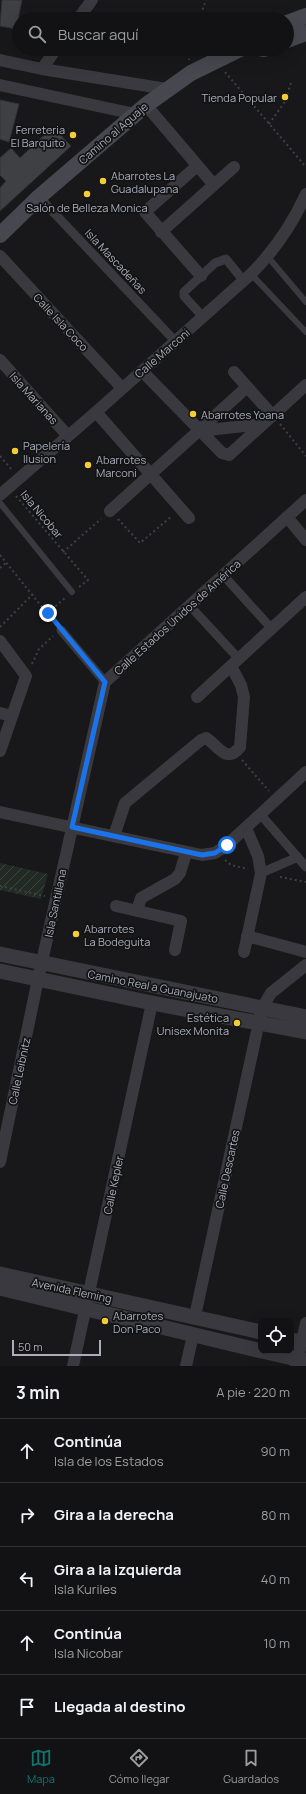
<!DOCTYPE html>
<html lang="es">
<head>
<meta charset="utf-8">
<style>
  :root { --surface:#121214; --page:#1b1b1d; --text:#f1f3f6; --muted:#9c9ea0; --line:#313234; --accent:#0f766e }
  body { margin:0; font-family:Manrope,sans-serif; background:var(--page); color:var(--text) }
  .controls { position:absolute; right:12px; bottom:12px; display:grid; overflow:hidden; border-radius:8px; box-shadow:0 4px 16px #0002 }
  .controls button { width:36px; height:36px; display:grid; place-items:center; padding:0; border:0; border-bottom:1px solid var(--line); background:var(--surface); color:var(--text); font:20px sans-serif }
  .scale { position:absolute; left:12px; bottom:10px; width:89px; box-sizing:border-box; padding-left:4px; border:2px solid #aaadba; border-top:0; font-size:11px; line-height:14px; white-space:nowrap; color:#aaadba; -webkit-text-stroke:3px #131315; paint-order:stroke }
  .stop { position:absolute; width:12px; height:12px; margin:-9px; border:3px solid #1a73e8; border-radius:50%; background:#fff }
  .stop.end { background:#1a73e8; border-color:#fff; box-shadow:0 1px 4px #0008 }
  .list { margin:0; padding:0; list-style:none }
  h2 { display:flex; justify-content:space-between; align-items:center; height:52px; margin:0; padding:0 16px; font-size:17px }
  h2 small { font-size:13px; font-weight:400; color:var(--muted) }
  .list li { display:grid; grid-template-columns:26px 1fr auto; gap:12px; align-items:center; box-sizing:border-box; height:64px; padding:0 16px; border-top:1px solid var(--line) }
  .list b { display:block; font-size:15px; white-space:nowrap }
  .list p { margin:0; font-size:13px; white-space:nowrap; color:var(--muted) }
  .list em { font-size:13px; font-style:normal; color:var(--muted) }
  .icon { flex:none; width:22px; height:22px; fill:none; stroke:currentColor; stroke-width:2; stroke-linecap:round; stroke-linejoin:round }
  .map { position:relative; flex:none; width:306px; height:1366px; overflow:hidden }
  .search { position:absolute; background:var(--surface); box-shadow:0 4px 16px #0002; left:12px; right:12px; top:12px; height:44px; display:flex; align-items:center; gap:10px; box-sizing:border-box; padding:0 14px; border-radius:22px; color:var(--muted); font-size:15px }
  .sheet { height:372px; background:var(--surface) }
  nav { display:flex; justify-content:space-around; align-items:center; box-sizing:border-box; height:56px; border-top:1px solid var(--line); background:var(--surface); font-size:11px; color:var(--muted) }
  nav a { display:grid; justify-items:center; gap:2px }
  nav .on { color:var(--accent) }
  .map>svg:first-child { display:block }
</style>
</head>
<body>
<div class="map">
<svg width="306" height="1366" viewBox="0 0 306 1366">
  <defs>
    <pattern id="garden-furrows" width="10" height="10" patternUnits="userSpaceOnUse"><rect width="10" height="10" fill="#212a24"/><path d="M-1 1l2-2M0 10L10 0M9 11l2-2" fill="none" stroke="#3f4642"/></pattern>
  </defs>
  <rect width="100%" height="100%" fill="#18181a"/>
  <!-- garden -->
  <path fill="url(#garden-furrows)" d="M0,863l48,11 -7,25 -41,-9z"/>
  <!-- building -->
  <path fill="#3f4044" stroke="#323236" d="M2,0h20l-6,29 -16,-3z
    M0,100l19,4 -10,38 -9,-3z
    M53,127l18,19 -71,65v-23l6,-7 -6,-6v-17l11,-10 9,10z"/>
  <g fill="none" stroke-linecap="round" stroke-linejoin="round">
    <!-- path -->
    <path stroke="#3f4046" stroke-width="2" stroke-dasharray="2 3" stroke-linecap="butt" d="M199,19l7,-19
      M188,49l1,11
      M225,72l81,95
      M269,124l15,-21 7,-20
      M280,424l26,32
      M0,456l12,14
      M16,496l72,84 -9,7
      M118,519l22,24 32,-27
      M63,552l38,-33
      M0,555l55,68
      M0,568l6,-5
      M48,613l18,-16
      M0,627l33,-33
      M32,664l7,-15 14,-13
      M242,760l27,31
      M225,860l6,5 17,4
      M280,877l26,5
      M0,886l45,10"/>
    <!-- service -->
    <path stroke="#39393f" stroke-width="6" d="M268,257l38,45
      M251,274l55,58
      M0,503l72,89"/>
    <!-- pedestrian -->
    <path stroke="#39393f" stroke-width="9" d="M39,197l136,144
      M203,317l-19,-21v-4l31,-29 11,-4 17,21
      M224,576l48,53
      M190,606l49,53
      M61,630l44,52
      M261,815l45,52
      M261,873l37,-16"/>
    <!-- minor -->
    <path stroke="#39393f" stroke-width="12" d="M78,19l14,-19
      M0,60l42,9 125,20
      M42,69l14,-20
      M0,85l135,29
      M146,105l68,80
      M197,166l-52,46 56,64
      M161,232l73,-65
      M0,256l122,132
      M0,360l68,76
      M142,371l80,82 7,2 77,-70
      M234,372l39,44
      M96,412l93,106
      M199,431l64,-7
      M0,495l96,-83 155,-138c24,-24 41,-49 55,-80
      M110,511l137,-124
      M287,517l19,23
      M0,641l26,35 -26,75
      M197,697l109,-100
      M0,713l12,3
      M0,812l202,43 13,-2 12,-8 79,-73
      M114,836l11,-33 76,-63 5,-2c12,7 20,27 34,9l4,-50 -3,-12 -10,-19
      M116,906l65,15 -6,29
      M137,911l4,-13 34,-19 5,-6 6,-20
      M247,936l59,16
      M244,952l17,-79 -3,-17 -12,-28
      M0,1162l38,-183 67,-297 201,-182
      M195,1316l67,-308 9,-15 35,-28
      M73,1366l79,-363
      M186,1366l7,-31
      M296,1366l10,-43"/>
    <!-- tertiary -->
    <path stroke="#39393f" stroke-width="15" d="M0,954l306,63
      M0,971l152,32 154,29
      M0,1274l261,58
      M0,1288l261,63
      M291,1340l15,3
      M262,1351l44,10"/>
    <!-- secondary -->
    <path stroke="#47484f" stroke-width="16" d="M287,23l19,-7
      M287,40l19,-7
      M263,49h1
      M0,235l39,-38 107,-92 45,-32 49,-24"/>
  </g>
  <g fill="none" stroke-linecap="round" stroke-linejoin="round">
    <!-- route -->
    <path stroke="#1a73e8" stroke-width="5" d="M48,613l57,69 -33,145 130,28 13,-2 12,-8"/>
  </g>
  <!-- markers -->
  <g fill="#f4cd36" stroke="#131315" stroke-width="1.5">
    <circle cx="285" cy="97" r="4"/>
    <circle cx="73" cy="135" r="4"/>
    <circle cx="103" cy="181" r="4"/>
    <circle cx="87" cy="194" r="4"/>
    <circle cx="193" cy="414" r="4"/>
    <circle cx="15" cy="451" r="4"/>
    <circle cx="88" cy="465" r="4"/>
    <circle cx="76" cy="934" r="4"/>
    <circle cx="237" cy="1023" r="4"/>
    <circle cx="105" cy="1321" r="4"/>
  </g>
  <g text-anchor="middle" dominant-baseline="central" stroke-width="3.5" stroke-linejoin="round" paint-order="stroke">
    <!-- poi labels -->
    <g font-size="11" fill="#aaadba" stroke="#131315" text-anchor="start">
      <text x="277" y="97" text-anchor="end">Tienda Popular</text>
      <text x="65" y="129" text-anchor="end">Ferreteria<tspan x="65" dy="13">El Barquito</tspan></text>
      <text x="111" y="175">Abarrotes La<tspan x="111" dy="13">Guadalupana</tspan></text>
      <text x="87" y="207" text-anchor="middle">Salón de Belleza Monica</text>
      <text x="201" y="414">Abarrotes Yoana</text>
      <text x="23" y="445">Papelería<tspan x="23" dy="13">Ilusion</tspan></text>
      <text x="96" y="459">Abarrotes<tspan x="96" dy="13">Marconi</tspan></text>
      <text x="84" y="928">Abarrotes<tspan x="84" dy="13">La Bodeguita</tspan></text>
      <text x="229" y="1017" text-anchor="end">Estética<tspan x="229" dy="13">Unisex Monita</tspan></text>
      <text x="113" y="1315">Abarrotes<tspan x="113" dy="13">Don Paco</tspan></text>
    </g>
    <!-- street labels -->
    <g font-size="11" fill="#aaadba" stroke="#131315">
      <text transform="translate(113 133) rotate(-41)">Camino al Aguaje</text>
      <text transform="translate(116 261) rotate(47)">Isla Mascadeñas</text>
      <text transform="translate(61 322) rotate(47)">Calle Isla Coco</text>
      <text transform="translate(162 353) rotate(-41)">Calle Marconi</text>
      <text transform="translate(34 398) rotate(48)">Isla Marianas</text>
      <text transform="translate(42 514) rotate(50)">Isla Nicobar</text>
      <text transform="translate(177 617) rotate(-42)">Calle Estados Unidos de América</text>
      <text transform="translate(55 903) rotate(-78)">Isla Santillana</text>
      <text transform="translate(153 986) rotate(11)">Camino Real a Guanajuato</text>
      <text transform="translate(19 1071) rotate(-78)">Calle Leibnitz</text>
      <text transform="translate(227 1169) rotate(-78)">Calle Descartes</text>
      <text transform="translate(113 1185) rotate(-78)">Calle Kepler</text>
      <text transform="translate(72 1290) rotate(12)">Avenida Fleming</text>
    </g>
  </g>
</svg>
<div class="controls">
<button><svg class="icon" aria-label="locate" viewBox="0 0 24 24"><circle cx="12" cy="12" r="6"/><path d="M12 2v4M12 18v4M2 12h4M18 12h4"/></svg></button>
</div>
<div class="scale">50 m</div>
<div class="stop" style="left:227px;top:845px"></div>
<div class="stop end" style="left:48px;top:613px"></div>
<div class="search"><svg class="icon" aria-label="search" viewBox="0 0 24 24"><circle cx="10" cy="10" r="6"/><path d="M15 15l6 6"/></svg>Buscar aquí</div>
</div>
<section class="sheet">
<h2>3 min<small>A pie · 220 m</small></h2>
<ul class="list">
<li><svg class="icon" aria-label="ahead" viewBox="0 0 24 24"><path d="M12 20V5M6 11l6-6 6 6"/></svg><div><b>Continúa</b><p>Isla de los Estados</p></div><em>90 m</em></li>
<li><svg class="icon" aria-label="right" viewBox="0 0 24 24"><path d="M7 20v-9h11M14 6l5 5-5 5"/></svg><div><b>Gira a la derecha</b></div><em>80 m</em></li>
<li><svg class="icon" aria-label="left" viewBox="0 0 24 24"><path d="M17 20v-9H6M10 6l-5 5 5 5"/></svg><div><b>Gira a la izquierda</b><p>Isla Kuriles</p></div><em>40 m</em></li>
<li><svg class="icon" aria-label="ahead" viewBox="0 0 24 24"><path d="M12 20V5M6 11l6-6 6 6"/></svg><div><b>Continúa</b><p>Isla Nicobar</p></div><em>10 m</em></li>
<li><svg class="icon" aria-label="arrive" viewBox="0 0 24 24"><path d="M6 21V4h12l-3 4 3 4H6"/></svg><div><b>Llegada al destino</b></div></li>
</ul>
</section>
<nav>
<a class="on"><svg class="icon" aria-label="map" viewBox="0 0 24 24"><path d="M3 6l6-2 6 2 6-2v14l-6 2-6-2-6 2zM9 4v14M15 6v14"/></svg>Mapa</a>
<a><svg class="icon" aria-label="directions" viewBox="0 0 24 24"><path d="M12 3l9 9-9 9-9-9zM9 14v-3h6M13 9l2 2-2 2"/></svg>Cómo llegar</a>
<a><svg class="icon" aria-label="saved" viewBox="0 0 24 24"><path d="M7 4h10v16l-5-4-5 4z"/></svg>Guardados</a>
</nav>
</body>
</html>
